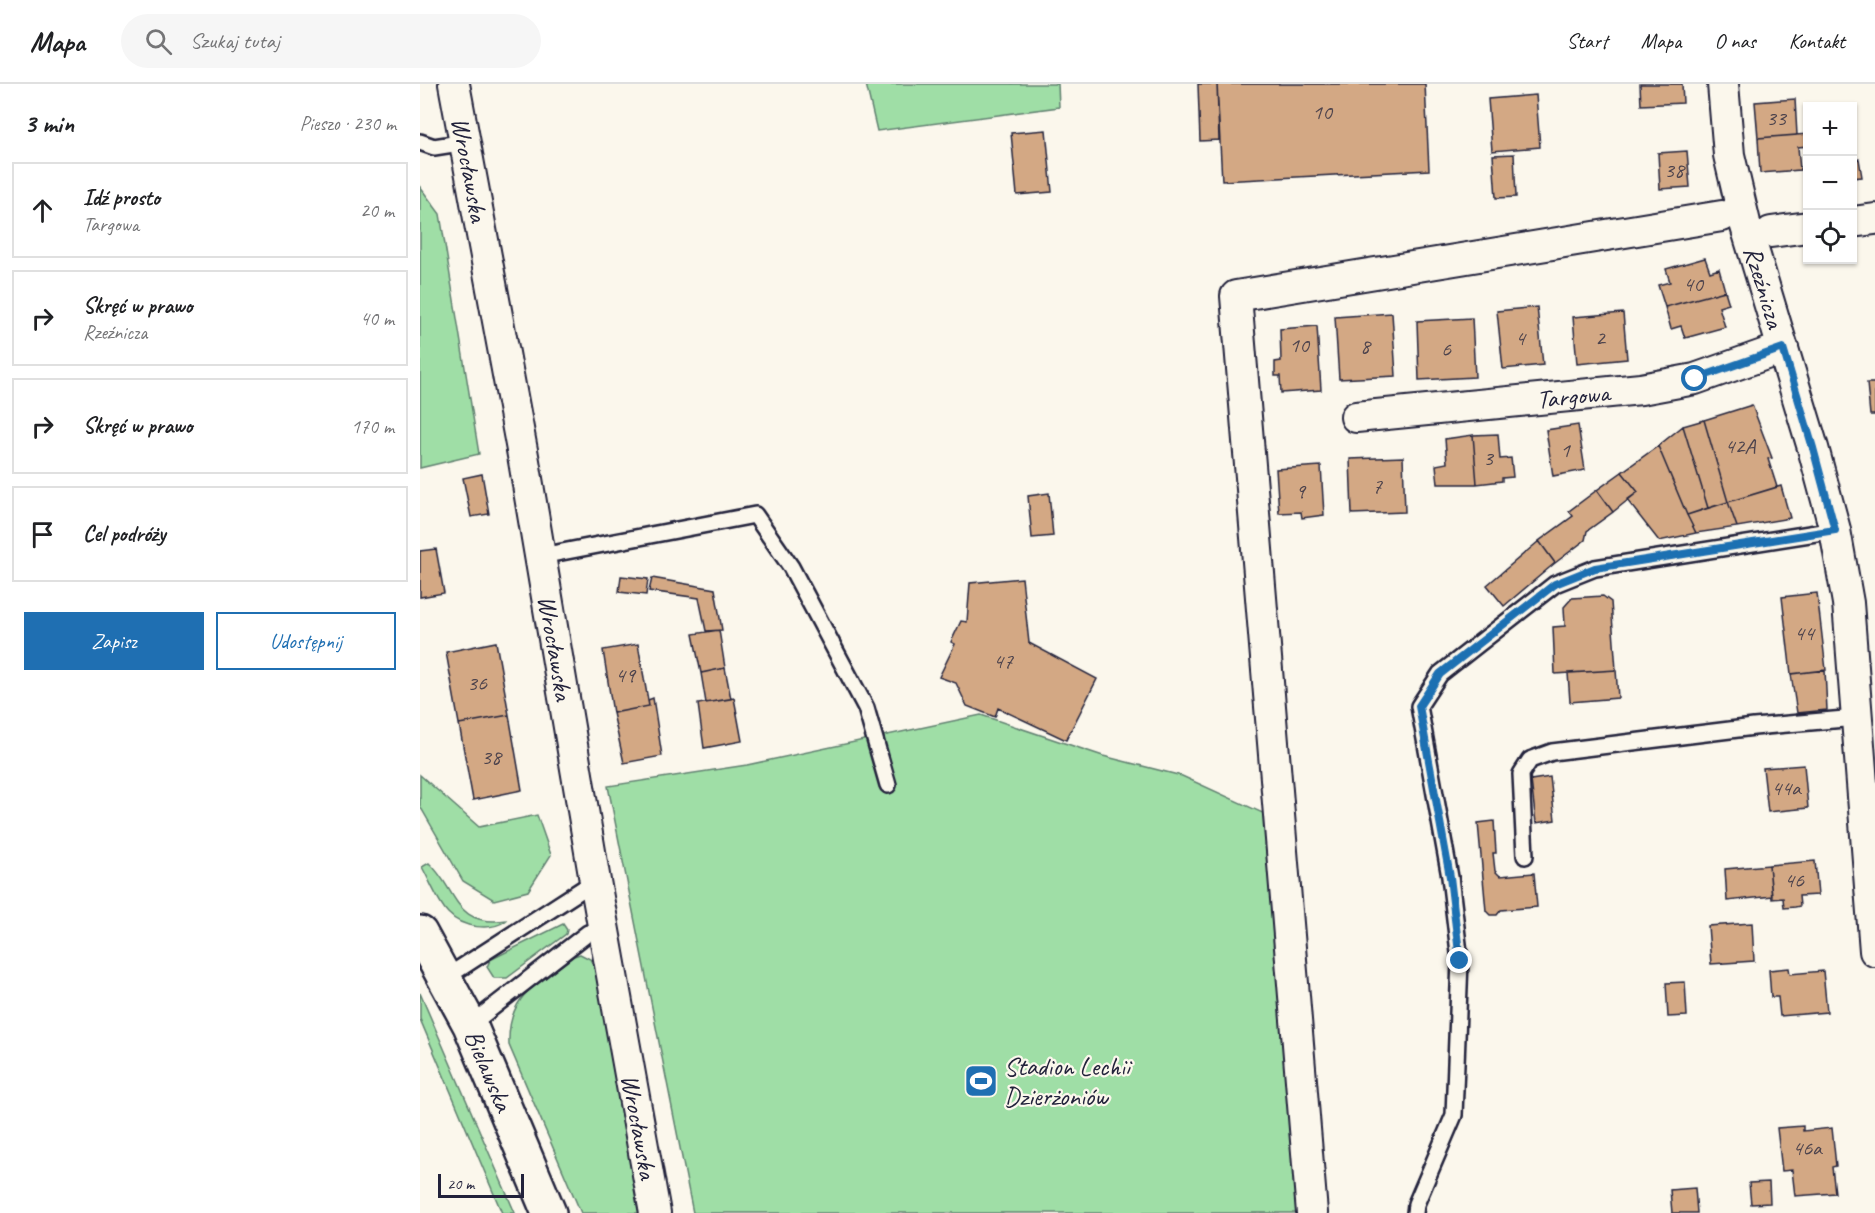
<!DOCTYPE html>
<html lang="pl">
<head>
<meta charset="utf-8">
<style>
  :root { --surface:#fff; --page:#f6f6f6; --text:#202124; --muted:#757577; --line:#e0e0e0; --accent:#1f6fb2 }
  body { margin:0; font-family:Caveat,sans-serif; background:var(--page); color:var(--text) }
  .controls { position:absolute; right:18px; top:18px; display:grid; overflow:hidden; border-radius:0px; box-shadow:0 2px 4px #0004 }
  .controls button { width:54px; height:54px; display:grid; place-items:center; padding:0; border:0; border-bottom:2px solid var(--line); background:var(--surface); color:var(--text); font:30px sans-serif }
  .scale { position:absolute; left:18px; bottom:15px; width:86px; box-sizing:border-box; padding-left:6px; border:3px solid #22223b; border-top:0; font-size:16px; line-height:21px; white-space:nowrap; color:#22223b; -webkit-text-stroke:4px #fbf7ec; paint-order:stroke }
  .stop { position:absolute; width:18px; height:18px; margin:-14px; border:4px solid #1f6fb2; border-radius:50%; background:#fff }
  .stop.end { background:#1f6fb2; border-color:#fff; box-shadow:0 2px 6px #0008 }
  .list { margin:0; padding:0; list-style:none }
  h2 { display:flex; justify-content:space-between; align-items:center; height:78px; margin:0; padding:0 24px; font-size:26px }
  h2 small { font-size:20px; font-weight:400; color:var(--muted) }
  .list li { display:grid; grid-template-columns:39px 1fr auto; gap:18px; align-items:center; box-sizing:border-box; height:96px; margin:0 12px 12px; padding:0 12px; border:2px solid var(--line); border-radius:0px }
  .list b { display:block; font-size:22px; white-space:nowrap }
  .list p { margin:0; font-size:20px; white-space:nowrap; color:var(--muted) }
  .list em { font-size:20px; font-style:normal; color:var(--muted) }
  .actions { display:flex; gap:12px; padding:18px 24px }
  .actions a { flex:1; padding:14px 0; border:2px solid var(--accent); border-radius:0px; text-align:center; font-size:21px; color:var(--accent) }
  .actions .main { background:var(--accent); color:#fff }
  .icon { flex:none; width:33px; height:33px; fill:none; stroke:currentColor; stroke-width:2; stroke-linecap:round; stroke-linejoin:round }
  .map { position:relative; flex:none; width:1455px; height:1129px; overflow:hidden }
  header { display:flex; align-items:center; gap:36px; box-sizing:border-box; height:84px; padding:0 30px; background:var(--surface); border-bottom:2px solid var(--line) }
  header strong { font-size:28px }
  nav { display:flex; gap:33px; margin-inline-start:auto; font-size:21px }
  .search { width:420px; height:54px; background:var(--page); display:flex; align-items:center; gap:15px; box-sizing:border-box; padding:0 21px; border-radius:33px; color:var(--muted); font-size:22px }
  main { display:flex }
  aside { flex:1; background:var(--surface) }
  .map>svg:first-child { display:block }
</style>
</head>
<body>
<header>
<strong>Mapa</strong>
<div class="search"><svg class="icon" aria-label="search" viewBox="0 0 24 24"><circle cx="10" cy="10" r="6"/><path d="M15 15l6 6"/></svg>Szukaj tutaj</div>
<nav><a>Start</a><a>Mapa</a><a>O nas</a><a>Kontakt</a></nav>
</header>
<main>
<aside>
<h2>3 min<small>Pieszo · 230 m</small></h2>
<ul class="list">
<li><svg class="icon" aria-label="ahead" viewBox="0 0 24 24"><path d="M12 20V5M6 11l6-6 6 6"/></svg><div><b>Idź prosto</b><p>Targowa</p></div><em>20 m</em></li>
<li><svg class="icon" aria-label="right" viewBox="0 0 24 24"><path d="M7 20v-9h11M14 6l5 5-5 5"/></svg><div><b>Skręć w prawo</b><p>Rzeźnicza</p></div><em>40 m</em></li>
<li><svg class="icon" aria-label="right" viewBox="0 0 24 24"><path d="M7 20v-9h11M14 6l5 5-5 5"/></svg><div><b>Skręć w prawo</b></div><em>170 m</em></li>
<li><svg class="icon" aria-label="arrive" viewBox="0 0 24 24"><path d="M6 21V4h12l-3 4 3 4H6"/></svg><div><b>Cel podróży</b></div></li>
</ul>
<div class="actions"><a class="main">Zapisz</a><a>Udostępnij</a></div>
</aside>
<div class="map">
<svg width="1455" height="1129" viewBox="0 0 1455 1129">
  <rect width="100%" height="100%" fill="#fbf7ec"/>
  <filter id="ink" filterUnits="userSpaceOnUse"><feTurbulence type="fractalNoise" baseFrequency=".0167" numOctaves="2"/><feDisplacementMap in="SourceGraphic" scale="12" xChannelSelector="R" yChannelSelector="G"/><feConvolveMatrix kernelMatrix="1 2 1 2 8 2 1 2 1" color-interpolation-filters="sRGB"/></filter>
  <g filter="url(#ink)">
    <!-- green -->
    <path fill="#9fdea6" stroke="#608070" stroke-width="1.5" d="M446,0h192l1,23 -182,24z
      M0,103l20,27 39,240 -59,14z
      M561,631l122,41 79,20 98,45 23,392h-610l-85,-427 139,-21z
      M0,691l59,52 58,-12 14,40 -23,36 -34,9 -31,-19 -43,-75z
      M9,779c28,25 24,65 78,57 -16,12 -45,8 -59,-7 -11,-12 -18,-32 -26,-46z
      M143,840l4,6 -1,4 -59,44h-13l-7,-11 3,-7z
      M160,870l10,5 8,15 44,239h-61l-72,-168c-2,-51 29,-61 65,-89z
      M0,909l95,220h-13l-82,-194z"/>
    <!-- building -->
    <path fill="#d3a884" stroke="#22223b" stroke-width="1.5" d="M778,0h19l2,56 -19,1z
      M797,0h208l4,86 -207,11z
      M1220,0h42l1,19 -42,2z
      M1116,11l4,52 -48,4 -4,-52z
      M1375,15l2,36 -39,3 -3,-36z
      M626,46l6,62 -35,3 -6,-62z
      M1388,50v12l-10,1 2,23 -40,3 -2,-35z
      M1267,67l3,36 -30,2 -2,-36z
      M1094,70l2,43 -20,1 -3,-43z
      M1439,75l3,18 -10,1v-18z
      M1285,174l5,14 9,-3 6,22 -60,16 -7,-22 12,-3 -4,-13z
      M1305,207l4,13 -10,3 6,20 -40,11 -4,-12 -10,3 -6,-22z
      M1117,223l6,58 -40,4 -6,-58z
      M972,229l4,63 -57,3 -4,-62z
      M1203,229l4,46 -50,5 -4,-47z
      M1052,234l3,59 -56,3 -2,-59z
      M897,242l4,64 -40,3 -1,-17h-5v-14l6,-1 -1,-32z
      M1447,299h8v32h-5z
      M1332,321l20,53 -4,1 9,28 -49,15 -24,-82z
      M1284,336l24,82 -20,6 -25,-82z
      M1158,341l7,45 -32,6 -7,-46z
      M1263,342l25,82 -21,7 -29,-69z
      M1078,350l2,25 11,-1 2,19 -11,1v3l-25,3 -4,-49z
      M1053,351l4,49h-39l-2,-19 11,-2 -2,-24z
      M1238,362l29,69 9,18 -37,8 -32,-41 11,-8 -16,-20z
      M983,373l2,55 -53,2 -2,-55z
      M901,382l3,49 -22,3 -1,-6 -22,1 -3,-44z
      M1202,388l16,20 -25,20 -16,-22z
      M62,390l7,40 -18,3 -8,-39z
      M1361,402l9,32 -53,9 -9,-25z
      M1177,406l16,22 -26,19 -2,9 -30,23 -16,-22 34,-25 -4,-5z
      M629,409l4,43 -21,2 -4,-42z
      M1308,418l9,25 -41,6 -9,-18z
      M1119,457l16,22 -51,43 -17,-21z
      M16,465l8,44 -24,4v-46z
      M201,492l27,3 -2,16 -27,-3z
      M232,494l63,11 7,41 -16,1 -7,-33 -50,-7z
      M602,494l7,65 68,36 -31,61 -68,-32 -3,9 -28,-11 -11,-23 -17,-6 16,-33 -4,-2 10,-21 6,1 3,-39z
      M1397,509l9,77 -35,4 -9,-77z
      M1183,512l8,6 5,68 -61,4 -2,-47 12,-1 -1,-19 8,-9z
      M299,546l6,38 -24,5 -8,-39z
      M76,558l13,73 -50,9 -13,-72z
      M218,560l11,62 -36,7 -10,-63z
      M305,584l6,31 -25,4 -5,-30z
      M1196,586l2,28 -48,4 -2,-29z
      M1405,586l2,40 -30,3 -6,-39z
      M233,614l9,58 -38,7 -11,-50 36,-7 -1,-6z
      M314,614l8,43 -38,7 -6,-44z
      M89,631l13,75 -49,10 -14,-76z
      M1384,681l4,43 -40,4 -5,-44z
      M1130,693l5,43 -19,3 -5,-43z
      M1074,737l2,32h-3l2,18 5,5 34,-3 3,34 -36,3 -4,5h-7l-4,-4 -8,-88z
      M1395,777l3,34 -19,1 1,10 -5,1 -11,1 -1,-10 -11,1 -3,-34z
      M1349,781l3,31 -45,5 -2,-32z
      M1332,839l2,38 -43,3 -3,-38z
      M1369,884l1,6 33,-3 4,41 -47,4 -2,-19h-7l-2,-27z
      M1265,898l2,34 -19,1 -2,-34z
      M1383,1042v5l29,-3 4,38 -4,1 3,26 -40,3 -3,-26 -10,1 -5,-43z
      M1349,1098l1,21 -19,1 -2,-21z
      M1275,1104l2,25h-25l-2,-23z"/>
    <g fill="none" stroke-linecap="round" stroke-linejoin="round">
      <defs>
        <path id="lane" d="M0,58l14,5 32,-5
          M121,472l214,-41 36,52 75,141 22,77
          M1105,772l-4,-82 9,-14 22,-8 202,-25 102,-9
          M25,894l150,-97
          M50,941l118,-92 16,-4
          M995,1129l1,-9 38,-89 6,-154 -10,-84 -31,-171 21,-32 115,-90 40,-16 240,-38"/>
        <g id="street">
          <path id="s1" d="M34,0l70,377 71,420 60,332"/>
          <path id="s2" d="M1303,0l6,71 16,68 68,225 22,82 13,73 27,348"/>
          <path d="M1432,138l23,-3"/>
          <path d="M1351,148l37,-5"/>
          <path id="s3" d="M936,333l285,-28 54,-10 88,-31"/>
          <path d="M892,1129l-76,-917 486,-80"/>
        </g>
        <g id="secondary">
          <path id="s4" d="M0,849l50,92 79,188"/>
        </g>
      </defs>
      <!-- lane casing -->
      <use href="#lane" stroke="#22223b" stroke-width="20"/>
      <!-- street casing -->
      <use href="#street" stroke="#22223b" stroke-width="34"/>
      <!-- secondary casing -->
      <use href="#secondary" stroke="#22223b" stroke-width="38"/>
      <!-- lane -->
      <use href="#lane" stroke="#fbf7ec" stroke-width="15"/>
      <!-- street -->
      <use href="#street" stroke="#fbf7ec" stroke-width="30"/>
      <!-- secondary -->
      <use href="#secondary" stroke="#fbf7ec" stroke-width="33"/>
    </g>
  </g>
  <g fill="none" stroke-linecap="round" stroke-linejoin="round" filter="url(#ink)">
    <!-- route -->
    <path stroke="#1f6fb2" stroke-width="8" d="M1040,877l-10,-84 -31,-171 21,-32 115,-90 40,-16 240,-38 -22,-82 -30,-100 -88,31"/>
  </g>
  <!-- icons -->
  <defs>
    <symbol id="stadium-square" viewBox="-11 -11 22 22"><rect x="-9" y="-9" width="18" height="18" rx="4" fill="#1f6fb2" stroke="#fbf7ec"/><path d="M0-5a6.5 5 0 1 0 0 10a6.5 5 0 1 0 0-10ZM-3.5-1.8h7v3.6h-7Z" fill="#fff"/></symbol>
  </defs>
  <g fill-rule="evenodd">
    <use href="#stadium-square" x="542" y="978" width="38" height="38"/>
  </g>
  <g text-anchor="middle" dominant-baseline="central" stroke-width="4.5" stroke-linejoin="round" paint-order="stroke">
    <!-- number labels -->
    <g font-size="22" fill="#4e444d">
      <text x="902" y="28">10</text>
      <text x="1356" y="34">33</text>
      <text x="1254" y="86">38</text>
      <text x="1273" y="200">40</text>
      <text x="1100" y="254">4</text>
      <text x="1180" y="254">2</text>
      <text x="879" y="261">10</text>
      <text x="945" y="262">8</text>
      <text x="1026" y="265">6</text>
      <text x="1320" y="362">42A</text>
      <text x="1145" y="366">1</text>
      <text x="1068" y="374">3</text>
      <text x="957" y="402">7</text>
      <text x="880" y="407">9</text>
      <text x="1384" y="549">44</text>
      <text x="583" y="577">47</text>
      <text x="205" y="591">49</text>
      <text x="57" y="599">36</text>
      <text x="71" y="673">38</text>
      <text x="1366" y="704">44a</text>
      <text x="1374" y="796">46</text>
      <text x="1387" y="1064">46a</text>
    </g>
    <!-- street labels -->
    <g font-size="26" fill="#22223b" stroke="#fbf7ec">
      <text stroke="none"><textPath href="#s1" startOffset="87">Wrocławska</textPath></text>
      <text stroke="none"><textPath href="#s2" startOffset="208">Rzeźnicza</textPath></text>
      <text stroke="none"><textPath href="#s3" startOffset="218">Targowa</textPath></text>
      <text stroke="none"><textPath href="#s1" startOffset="573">Wrocławska</textPath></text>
      <text stroke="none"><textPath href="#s4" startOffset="154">Bielawska</textPath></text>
      <text stroke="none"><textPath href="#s1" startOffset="1059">Wrocławska</textPath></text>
    </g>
    <!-- poi labels -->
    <g font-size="26" fill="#22223b" stroke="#fbf7ec" text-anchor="start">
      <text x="584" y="982">Stadion Lechii<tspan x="584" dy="30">Dzierżoniów</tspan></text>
    </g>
  </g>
</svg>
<div class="controls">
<button>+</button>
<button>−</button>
<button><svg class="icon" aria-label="locate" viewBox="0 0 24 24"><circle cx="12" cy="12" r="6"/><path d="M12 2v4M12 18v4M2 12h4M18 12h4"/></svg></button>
</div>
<div class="scale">20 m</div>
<div class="stop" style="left:1275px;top:295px"></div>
<div class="stop end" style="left:1040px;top:877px"></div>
</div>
</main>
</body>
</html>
